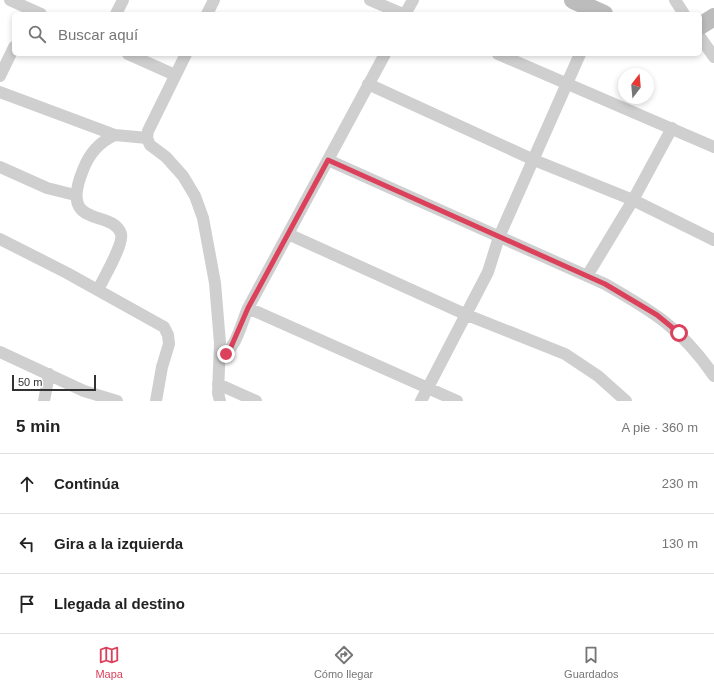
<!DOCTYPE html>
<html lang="es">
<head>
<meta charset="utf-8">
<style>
  :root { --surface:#fff; --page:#f2f2f2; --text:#222; --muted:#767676; --line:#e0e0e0; --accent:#dc415c }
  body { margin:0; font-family:Arial,sans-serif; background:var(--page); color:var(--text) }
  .compass { position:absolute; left:618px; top:68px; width:36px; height:36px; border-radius:50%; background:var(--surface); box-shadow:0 2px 6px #0003; rotate:16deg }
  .scale { position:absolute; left:12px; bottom:10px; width:84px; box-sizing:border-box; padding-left:4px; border:2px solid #323232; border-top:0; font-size:11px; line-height:14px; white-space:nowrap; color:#323232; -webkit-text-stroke:3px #fff; paint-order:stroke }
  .stop { position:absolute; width:12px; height:12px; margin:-9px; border:3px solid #dc415c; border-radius:50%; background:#fff }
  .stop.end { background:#dc415c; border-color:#fff; box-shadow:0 1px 4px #0008 }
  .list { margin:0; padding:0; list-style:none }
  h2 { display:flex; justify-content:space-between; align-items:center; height:52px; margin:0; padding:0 16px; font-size:17px }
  h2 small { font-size:13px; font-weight:400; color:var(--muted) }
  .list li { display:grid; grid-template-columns:26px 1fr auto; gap:12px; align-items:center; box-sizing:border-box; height:60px; padding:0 16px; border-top:1px solid var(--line) }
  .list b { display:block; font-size:15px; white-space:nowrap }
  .list em { font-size:13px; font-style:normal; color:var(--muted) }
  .icon { flex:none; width:22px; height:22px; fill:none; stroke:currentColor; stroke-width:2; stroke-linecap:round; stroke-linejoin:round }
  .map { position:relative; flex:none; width:714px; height:401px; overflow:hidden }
  .search { position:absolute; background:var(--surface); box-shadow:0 2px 6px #0003; left:12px; right:12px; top:12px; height:44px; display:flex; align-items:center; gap:10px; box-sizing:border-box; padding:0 14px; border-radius:6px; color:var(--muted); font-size:15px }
  .sheet { height:232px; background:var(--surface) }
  nav { display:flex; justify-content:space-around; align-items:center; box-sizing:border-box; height:56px; border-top:1px solid var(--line); background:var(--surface); font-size:11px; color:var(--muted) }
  nav a { display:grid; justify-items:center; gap:2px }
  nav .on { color:var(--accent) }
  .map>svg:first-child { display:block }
</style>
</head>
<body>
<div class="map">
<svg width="714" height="401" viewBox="0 0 714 401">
  <rect width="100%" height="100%" fill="#fff"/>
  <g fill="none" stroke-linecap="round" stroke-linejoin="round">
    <!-- street -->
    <path stroke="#cfcfcf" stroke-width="12" d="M10,0l31,14
      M370,0l33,14
      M675,0l9,14
      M116,14l7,-14
      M207,14l7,-14
      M405,14l8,-14
      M700,37l14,20
      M128,54l47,21
      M186,54l-38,77 -1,7 3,7 16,12 17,19 12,20 8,22 12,65 5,60 -2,50 2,8
      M498,54l216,93
      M0,76l14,-29
      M368,84l166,76 99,40 81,40
      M0,92l115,43 32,3
      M328,160l277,124c49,28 76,44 109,92
      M0,167l47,21 28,7
      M288,234l179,81 98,39 33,22 28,25
      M0,239l67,34 97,54 4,8 1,9 -7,23 -6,34
      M587,276l46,-76 39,-72
      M98,290c5,-11 26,-46 23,-56 -8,-26 -63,-3 -38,-64 6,-16 16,-28 32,-35
      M248,308l209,93
      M0,352l84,39 33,10
      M220,357c16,-7 21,-33 28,-49l137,-254
      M218,384l38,17
      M44,401l5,-27
      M421,401l67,-129 11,-35 81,-183"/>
    <!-- secondary -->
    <path stroke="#bcbcbc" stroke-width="18" d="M573,0l31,14
      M700,26l14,-9"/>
  </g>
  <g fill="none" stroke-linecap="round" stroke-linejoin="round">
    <!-- route -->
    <path stroke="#dc415c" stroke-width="5" d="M226,354l5,-7 17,-39 80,-148 277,124 52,31 22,18"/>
  </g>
</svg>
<svg class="compass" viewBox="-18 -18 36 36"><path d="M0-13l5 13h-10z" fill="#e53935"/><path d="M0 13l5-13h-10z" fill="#767676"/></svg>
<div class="scale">50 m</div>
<div class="stop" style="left:679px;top:333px"></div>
<div class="stop end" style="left:226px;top:354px"></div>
<div class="search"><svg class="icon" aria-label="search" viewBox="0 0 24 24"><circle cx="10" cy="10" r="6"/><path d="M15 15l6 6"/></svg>Buscar aquí</div>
</div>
<section class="sheet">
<h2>5 min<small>A pie · 360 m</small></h2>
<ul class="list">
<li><svg class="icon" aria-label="ahead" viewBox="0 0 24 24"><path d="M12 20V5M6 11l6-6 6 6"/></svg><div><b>Continúa</b></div><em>230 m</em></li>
<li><svg class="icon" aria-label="left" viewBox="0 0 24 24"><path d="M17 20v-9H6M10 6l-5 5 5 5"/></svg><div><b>Gira a la izquierda</b></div><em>130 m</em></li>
<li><svg class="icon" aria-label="arrive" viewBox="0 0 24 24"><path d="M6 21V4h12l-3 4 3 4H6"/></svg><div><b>Llegada al destino</b></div></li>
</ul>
</section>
<nav>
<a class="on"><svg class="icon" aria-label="map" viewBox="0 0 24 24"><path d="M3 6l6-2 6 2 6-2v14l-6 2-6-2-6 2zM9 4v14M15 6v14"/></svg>Mapa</a>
<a><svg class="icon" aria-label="directions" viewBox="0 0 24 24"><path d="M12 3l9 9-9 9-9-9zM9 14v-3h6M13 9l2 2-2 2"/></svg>Cómo llegar</a>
<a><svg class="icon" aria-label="saved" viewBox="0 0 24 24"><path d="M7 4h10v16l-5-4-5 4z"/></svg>Guardados</a>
</nav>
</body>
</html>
